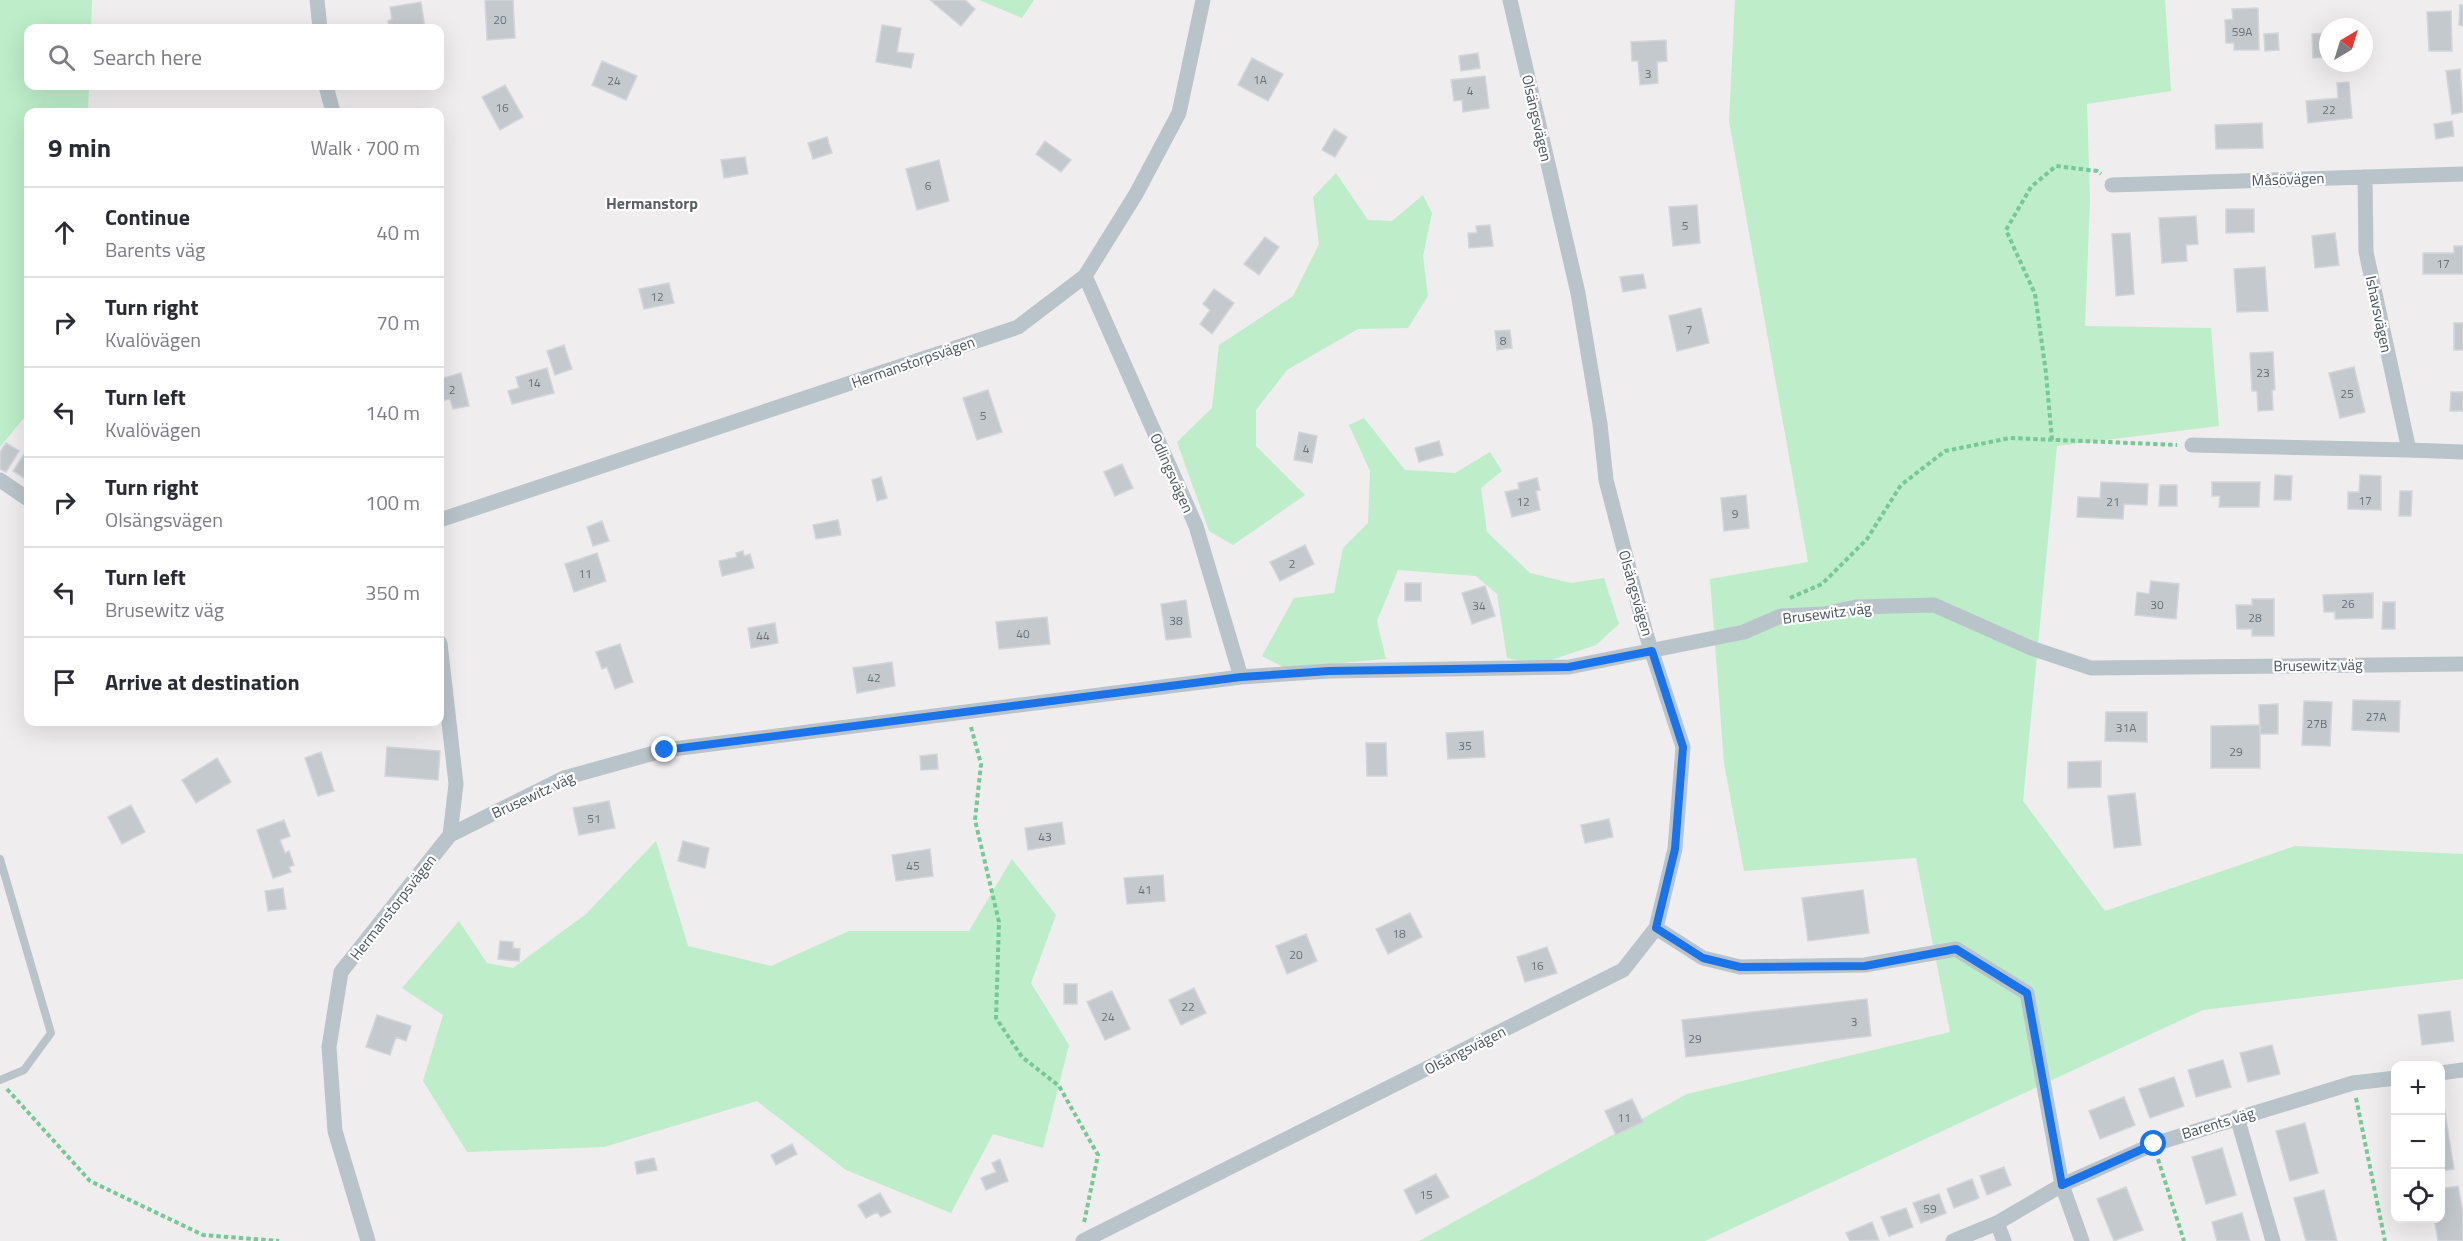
<!DOCTYPE html>
<html lang="en">
<head>
<meta charset="utf-8">
<style>
  :root { --surface:#fff; --page:#f7f7f7; --text:#2b2b33; --muted:#7c7c81; --line:#e1e1e2 }
  body { margin:0; font-family:"Titillium Web",sans-serif; background:var(--page); color:var(--text) }
  .controls { position:absolute; right:18px; bottom:18px; display:grid; overflow:hidden; border-radius:12px; box-shadow:0 6px 24px #0002 }
  .controls button { width:54px; height:54px; display:grid; place-items:center; padding:0; border:0; border-bottom:2px solid var(--line); background:var(--surface); color:var(--text); font:30px sans-serif }
  .compass { position:absolute; left:2319px; top:18px; width:54px; height:54px; border-radius:50%; background:var(--surface); box-shadow:0 6px 24px #0002; rotate:38deg }
  .stop { position:absolute; width:18px; height:18px; margin:-14px; border:4px solid #1a73e8; border-radius:50%; background:#fff }
  .stop.end { background:#1a73e8; border-color:#fff; box-shadow:0 2px 6px #0008 }
  .list { margin:0; padding:0; list-style:none }
  h2 { display:flex; justify-content:space-between; align-items:center; height:78px; margin:0; padding:0 24px; font-size:26px }
  h2 small { font-size:20px; font-weight:400; color:var(--muted) }
  .list li { display:grid; grid-template-columns:39px 1fr auto; gap:18px; align-items:center; box-sizing:border-box; height:90px; padding:0 24px; border-top:2px solid var(--line) }
  .list b { display:block; font-size:22px; white-space:nowrap }
  .list p { margin:0; font-size:20px; white-space:nowrap; color:var(--muted) }
  .list em { font-size:20px; font-style:normal; color:var(--muted) }
  .icon { flex:none; width:33px; height:33px; fill:none; stroke:currentColor; stroke-width:2; stroke-linecap:round; stroke-linejoin:round }
  .map { position:relative; flex:none; width:2463px; height:1241px; overflow:hidden }
  .search { position:absolute; background:var(--surface); box-shadow:0 6px 24px #0002; left:24px; top:24px; width:420px; height:66px; display:flex; align-items:center; gap:15px; box-sizing:border-box; padding:0 21px; border-radius:12px; color:var(--muted); font-size:22px }
  .panel { position:absolute; background:var(--surface); box-shadow:0 6px 24px #0002; left:24px; top:108px; width:420px; height:618px; border-radius:12px }
  .map>svg:first-child { display:block }
</style>
</head>
<body>
<div class="map">
<svg width="2463" height="1241" viewBox="0 0 2463 1241">
  <rect width="100%" height="100%" fill="#f0edee"/>
  <!-- green -->
  <path fill="#bdedc9" d="M0,0h92l-1,28h-63v58h61l-1,26h-60v301l-28,34z
    M979,0h55l-12,18z
    M1735,0h430l6,91 -84,13 3,96 -5,126 126,2 8,98 -162,20 -34,355 82,110 190,-65 168,8v125l-260,31 -498,231h-286l268,-147 263,-62 -34,-174 -172,13 -20,-108 -14,-184 98,-17 -79,-441z
    M1336,173l32,47 24,1 31,-26 9,18 -9,43 5,40 -20,32 -50,1 -71,41 -31,40v36l49,49 -72,50 -24,-14 -32,-89 35,-34 7,-63 74,-49 26,-52 -6,-47z
    M1364,418l41,52 50,3 35,-21 12,19 -21,17 6,44 43,41 41,10 33,-5 15,46 -23,21 -57,19 -32,-6 -10,-64 -21,-18 -78,-6 -21,51 9,38 -101,9 -23,-12 32,-58 40,-5 9,-45 25,-25 2,-52 -21,-46z
    M656,841l32,105 83,20 78,-35h120l43,-72 44,56 -25,68 38,62 -26,103 -50,-14 -42,79 -105,-43 -89,-69 -153,46 -137,5 -44,-71 20,-66 -41,-27 57,-67 28,42 26,5 73,-54z"/>
  <!-- building -->
  <path fill="#c4c9cd" stroke="#d2d5d9" stroke-width="1.5" d="M485,0h28l2,38 -28,2z
    M930,0h35l10,9 -14,17z
    M421,2l4,26h-36l-1,-7 4,-2 -2,-12z
    M2460,5h3v21l-4,-1z
    M2258,8l1,42h-25v-7h-8l-1,-23 8,-1 -1,-10z
    M2451,11l1,40h-23l-2,-39z
    M882,25l19,3 -4,24 17,2 -3,14 -35,-6z
    M2278,33l1,17 -14,1 -1,-17z
    M2328,33v24l-15,1 -1,-24z
    M1666,40l1,21 -10,1 1,21 -18,2 -2,-24h-6l-1,-19z
    M1478,53l2,15 -19,3 -2,-15z
    M1252,58l31,16 -15,27 -30,-16z
    M602,61l35,15 -11,24 -34,-15z
    M2460,69l3,43 -11,2 -6,-43z
    M1485,76l4,32 -26,4 -1,-12 -8,1 -3,-21z
    M2349,82l3,36 -44,5 -2,-22 32,-3 -1,-15z
    M505,85l18,32 -23,13 -18,-33z
    M2452,121l2,15 -18,3 -2,-15z
    M2262,123l1,25 -47,1 -1,-24z
    M1334,129l13,8 -12,20 -13,-7z
    M827,137l5,16 -19,6 -5,-16z
    M1045,141l26,19 -10,12 -25,-18z
    M745,157l3,17 -24,4 -3,-18z
    M939,160l10,41 -32,9 -11,-41z
    M1697,205l3,38 -27,3 -4,-39z
    M2226,209h28v23l-28,1z
    M2196,216l2,28 -12,1 1,16 -25,2 -3,-45z
    M1490,225l3,21 -24,2 -1,-15h9l-1,-7z
    M2130,233l4,61 -18,2 -4,-62z
    M2335,233l4,32 -24,3 -3,-32z
    M1265,237l14,10 -20,28 -15,-11z
    M2454,246h9v28h-40v-21h31z
    M2265,267l3,44 -31,1 -3,-43z
    M1643,274l3,14 -23,4 -3,-15z
    M669,283l5,20 -30,6 -5,-20z
    M1214,289l20,14 -22,31 -12,-10 10,-14 -7,-6z
    M1701,308l8,35 -32,8 -8,-35z
    M2454,323h9v27h-9z
    M1510,330l2,18 -15,2 -2,-19z
    M564,345l8,24 -17,6 -8,-24z
    M2273,352l2,38h-3l1,20 -15,1 -1,-20h-5l-2,-38z
    M2354,367l11,45 -25,6 -11,-45z
    M547,368l7,25 -42,11 -4,-13 11,-3 -3,-11z
    M461,373l8,33 -16,3 -3,-10 -10,2v-22z
    M988,390l14,42 -25,8 -14,-42z
    M2451,392h12v19h-13z
    M1299,432l18,4 -5,27 -18,-3z
    M1439,441l4,14 -24,7 -4,-14z
    M6,443l13,8 -13,21 -6,-3v-17z
    M25,453l3,3v15l-4,7 -11,-7z
    M1122,464l11,24 -18,8 -11,-24z
    M2275,475l17,1 -1,24h-17z
    M2360,475l21,1v34l-33,-1v-17h11z
    M881,477l6,21 -10,3 -5,-21z
    M1537,478l3,12 -4,1 4,19 -28,7 -7,-25 14,-3 -1,-6z
    M2101,482l47,2 -1,21 -23,-1 -1,15 -46,-2 1,-20 22,1z
    M2212,482h48l-1,25h-40l1,-11h-8z
    M2160,485h17v21h-18z
    M2400,491h12l-1,25h-12z
    M1746,495l3,33 -25,3 -3,-33z
    M838,520l3,15 -25,4 -3,-14z
    M602,521l7,20 -16,5 -6,-19z
    M1305,545l9,19 -34,17 -10,-19z
    M743,551l1,5 6,-2 4,14 -32,8 -3,-15 18,-4 -1,-4z
    M597,553l9,28 -32,11 -9,-28z
    M2151,581l28,3 -3,35 -41,-4 2,-23 12,2z
    M1405,583h16v18h-16z
    M1485,586l10,30 -23,8 -10,-31z
    M2373,593v25l-38,1v-7h-11l-1,-17z
    M2252,599h22v37h-22v-7h-15l-1,-24h16z
    M1186,600l5,37 -25,3 -5,-36z
    M2383,602h12v27h-13z
    M1047,617l3,27 -51,5 -3,-27z
    M775,623l3,20 -27,5 -3,-20z
    M620,644l13,38 -18,7 -8,-22 -5,2 -6,-17z
    M892,662l3,24 -38,7 -4,-25z
    M2353,700l47,1 -1,31 -47,-2z
    M2304,701l28,1 -2,44 -28,-1z
    M2278,704v30h-18l-1,-29z
    M2106,712h41v30l-42,-1z
    M2260,725v43h-49v-42z
    M1483,731l2,26 -37,2 -2,-26z
    M1366,743h20l1,33h-20z
    M387,747l53,4 -2,29 -53,-4z
    M321,752l13,39 -16,5 -13,-38z
    M937,754l1,15 -17,1 -1,-14z
    M217,758l14,24 -35,21 -14,-23z
    M2101,761v26l-33,1v-26z
    M2135,793l6,52 -27,3 -6,-52z
    M609,801l6,27 -36,7 -6,-27z
    M131,805l14,27 -23,12 -14,-27z
    M1609,819l4,18 -28,6 -4,-18z
    M284,820l6,16 -10,4 5,13 4,-2 5,14 -5,2 2,5 -18,6 -16,-48z
    M1062,822l3,22 -37,6 -3,-22z
    M683,841l26,7 -4,20 -27,-7z
    M930,849l3,27 -37,5 -4,-26z
    M1163,875l2,26 -38,3 -3,-26z
    M283,888l3,21 -18,2 -3,-20z
    M1863,890l6,43 -61,8 -6,-43z
    M1410,913l12,24 -34,17 -12,-25z
    M1306,934l11,27 -30,13 -11,-28z
    M500,941l13,1v6l7,1 -1,12 -21,-2z
    M1547,947l10,26 -32,9 -8,-25z
    M1064,984h13v20h-13z
    M1194,988l12,25 -25,12 -12,-25z
    M1112,991l18,38 -25,11 -18,-38z
    M1867,999l4,37 -185,21 -4,-37z
    M2450,1011l4,30 -32,4 -4,-30z
    M377,1015l34,11 -5,15 -10,-4 -6,18 -24,-8z
    M2272,1045l8,29 -32,8 -8,-29z
    M2223,1060l8,27 -35,10 -8,-27z
    M2174,1077l10,29 -34,12 -11,-29z
    M2124,1097l11,28 -35,14 -11,-28z
    M1632,1099l11,23 -27,13 -11,-24z
    M2440,1100h3l11,69 -14,2z
    M2305,1123l13,50 -28,8 -14,-50z
    M792,1144l5,10 -21,11 -5,-10z
    M2222,1148l14,47 -30,9 -14,-47z
    M654,1158l3,12 -20,4 -2,-12z
    M1000,1159l8,22 -22,9 -5,-12 15,-6 -4,-9z
    M2004,1167l7,18 -24,10 -7,-19z
    M1436,1174l13,23 -33,17 -12,-24z
    M1972,1179l7,19 -25,10 -7,-19z
    M2458,1186l5,27v28h-25l-4,-23h6v-29z
    M2126,1187l17,43 -29,11 -17,-42z
    M2324,1190l13,51h-31l-12,-43z
    M880,1193l11,19 -10,5 -4,-5 -11,6 -8,-13z
    M1939,1194l7,19 -25,10 -8,-20z
    M1906,1208l7,19 -24,9 -8,-19z
    M2242,1213l8,28h-33l-5,-19z
    M1872,1222l7,18 -29,1 -4,-8z"/>
  <g fill="none" stroke-linecap="round" stroke-linejoin="round">
    <!-- path -->
    <path stroke="#76c996" stroke-width="4" stroke-dasharray="4.5 3" stroke-linecap="butt" d="M2052,440l-6,-67 -11,-79 -29,-64 25,-43 25,-21 41,5 4,3
      M1790,598l32,-14 45,-45 34,-54 44,-34 65,-13 167,7
      M971,727l10,37 -6,56 24,102 -3,96 26,39 37,29 39,69 -14,68
      M7,1089l83,92 113,54 76,6
      M2356,1098l29,143
      M2158,1159l26,82"/>
    <!-- lane -->
    <path stroke="#b9c4ca" stroke-width="8" d="M0,859l51,174 -27,37 -24,10"/>
    <!-- street -->
    <path stroke="#b9c4ca" stroke-width="15" d="M317,0l3,28
      M326,86l7,26
      M2112,185l351,-11
      M1085,276l111,250 45,151
      M2192,445l217,5 -43,-198 -1,-75
      M2409,450l54,2
      M0,480l28,19
      M440,520l578,-193 67,-51 51,-82 43,-81 24,-113
      M450,835l114,-57 101,-28 576,-73 88,-6 240,-4 175,-35 37,-16 43,-2 32,-7 78,-2 97,43 60,20 372,-4
      M1656,928l47,30 37,9 125,-2 91,-16 71,44 35,192 20,56
      M2440,1073l23,-3
      M2237,1117l36,124
      M1997,1223l7,18
      M368,1241l-33,-110 -6,-84 12,-75 109,-137 6,-51 -16,-141
      M1083,1241l540,-271 33,-42 19,-79 8,-102 -37,-113 -40,-154 -6,-56 -22,-131 -68,-293
      M1953,1241l44,-18 65,-38 92,-41 199,-61 43,-5"/>
  </g>
  <g fill="none" stroke-linecap="round" stroke-linejoin="round">
    <!-- route -->
    <path stroke="#1a73e8" stroke-width="8" d="M665,750l576,-73 88,-6 240,-4 83,-16 31,96 -8,102 -19,79 47,30 37,9 125,-1 91,-17 71,44 35,192 92,-41"/>
  </g>
  <g text-anchor="middle" dominant-baseline="central" stroke-width="4.5" stroke-linejoin="round" paint-order="stroke">
    <!-- number labels -->
    <g font-size="12" fill="#667077">
      <text x="500" y="19">20</text>
      <text x="2242" y="31">59A</text>
      <text x="1648" y="73">3</text>
      <text x="1260" y="79">1A</text>
      <text x="614" y="80">24</text>
      <text x="1470" y="90">4</text>
      <text x="502" y="107">16</text>
      <text x="2329" y="109">22</text>
      <text x="928" y="185">6</text>
      <text x="1685" y="225">5</text>
      <text x="2443" y="263">17</text>
      <text x="657" y="296">12</text>
      <text x="1689" y="329">7</text>
      <text x="1503" y="340">8</text>
      <text x="2263" y="372">23</text>
      <text x="534" y="382">14</text>
      <text x="452" y="389">2</text>
      <text x="2347" y="393">25</text>
      <text x="983" y="415">5</text>
      <text x="1306" y="448">4</text>
      <text x="2365" y="500">17</text>
      <text x="1523" y="501">12</text>
      <text x="2113" y="501">21</text>
      <text x="1735" y="513">9</text>
      <text x="1292" y="563">2</text>
      <text x="585" y="573">11</text>
      <text x="2348" y="603">26</text>
      <text x="2157" y="604">30</text>
      <text x="1479" y="605">34</text>
      <text x="2255" y="617">28</text>
      <text x="1176" y="620">38</text>
      <text x="1023" y="633">40</text>
      <text x="763" y="635">44</text>
      <text x="874" y="677">42</text>
      <text x="2376" y="716">27A</text>
      <text x="2317" y="723">27B</text>
      <text x="2126" y="727">31A</text>
      <text x="1465" y="745">35</text>
      <text x="2236" y="751">29</text>
      <text x="594" y="818">51</text>
      <text x="1045" y="836">43</text>
      <text x="913" y="865">45</text>
      <text x="1145" y="889">41</text>
      <text x="1399" y="933">18</text>
      <text x="1296" y="954">20</text>
      <text x="1537" y="965">16</text>
      <text x="1188" y="1006">22</text>
      <text x="1108" y="1016">24</text>
      <text x="1854" y="1021">3</text>
      <text x="1695" y="1038">29</text>
      <text x="1624" y="1117">11</text>
      <text x="1426" y="1194">15</text>
      <text x="1930" y="1208">59</text>
    </g>
    <!-- street labels -->
    <g font-size="15" fill="#46535a" stroke="#fff">
      <text transform="translate(1537 118) rotate(77)">Olsängsvägen</text>
      <text transform="translate(2288 179) rotate(-2)">Måsövägen</text>
      <text transform="translate(2379 314) rotate(78)">Ishavsvägen</text>
      <text transform="translate(913 362) rotate(-19)">Hermanstorpsvägen</text>
      <text transform="translate(1172 473) rotate(66)">Odlingsvägen</text>
      <text transform="translate(1636 593) rotate(74)">Olsängsvägen</text>
      <text transform="translate(1827 613) rotate(-7)">Brusewitz väg</text>
      <text transform="translate(2318 665) rotate(-1)">Brusewitz väg</text>
      <text transform="translate(533 795) rotate(-25)">Brusewitz väg</text>
      <text transform="translate(393 907) rotate(-52)">Hermanstorpsvägen</text>
      <text transform="translate(1465 1050) rotate(-27)">Olsängsvägen</text>
      <text transform="translate(2218 1123) rotate(-17)">Barents väg</text>
    </g>
    <!-- neighbourhood labels -->
    <g font-size="16" font-weight="bold" fill="#5a5f62" stroke="#fff">
      <text x="652" y="203">Hermanstorp</text>
    </g>
  </g>
</svg>
<div class="controls">
<button>+</button>
<button>−</button>
<button><svg class="icon" aria-label="locate" viewBox="0 0 24 24"><circle cx="12" cy="12" r="6"/><path d="M12 2v4M12 18v4M2 12h4M18 12h4"/></svg></button>
</div>
<svg class="compass" viewBox="-18 -18 36 36"><path d="M0-13l5 13h-10z" fill="#e53935"/><path d="M0 13l5-13h-10z" fill="#7c7c81"/></svg>
<div class="stop" style="left:2154px;top:1144px"></div>
<div class="stop end" style="left:665px;top:750px"></div>
<div class="search"><svg class="icon" aria-label="search" viewBox="0 0 24 24"><circle cx="10" cy="10" r="6"/><path d="M15 15l6 6"/></svg>Search here</div>
<section class="panel">
<h2>9 min<small>Walk · 700 m</small></h2>
<ul class="list">
<li><svg class="icon" aria-label="ahead" viewBox="0 0 24 24"><path d="M12 20V5M6 11l6-6 6 6"/></svg><div><b>Continue</b><p>Barents väg</p></div><em>40 m</em></li>
<li><svg class="icon" aria-label="right" viewBox="0 0 24 24"><path d="M7 20v-9h11M14 6l5 5-5 5"/></svg><div><b>Turn right</b><p>Kvalövägen</p></div><em>70 m</em></li>
<li><svg class="icon" aria-label="left" viewBox="0 0 24 24"><path d="M17 20v-9H6M10 6l-5 5 5 5"/></svg><div><b>Turn left</b><p>Kvalövägen</p></div><em>140 m</em></li>
<li><svg class="icon" aria-label="right" viewBox="0 0 24 24"><path d="M7 20v-9h11M14 6l5 5-5 5"/></svg><div><b>Turn right</b><p>Olsängsvägen</p></div><em>100 m</em></li>
<li><svg class="icon" aria-label="left" viewBox="0 0 24 24"><path d="M17 20v-9H6M10 6l-5 5 5 5"/></svg><div><b>Turn left</b><p>Brusewitz väg</p></div><em>350 m</em></li>
<li><svg class="icon" aria-label="arrive" viewBox="0 0 24 24"><path d="M6 21V4h12l-3 4 3 4H6"/></svg><div><b>Arrive at destination</b></div></li>
</ul>
</section>
</div>
</body>
</html>
